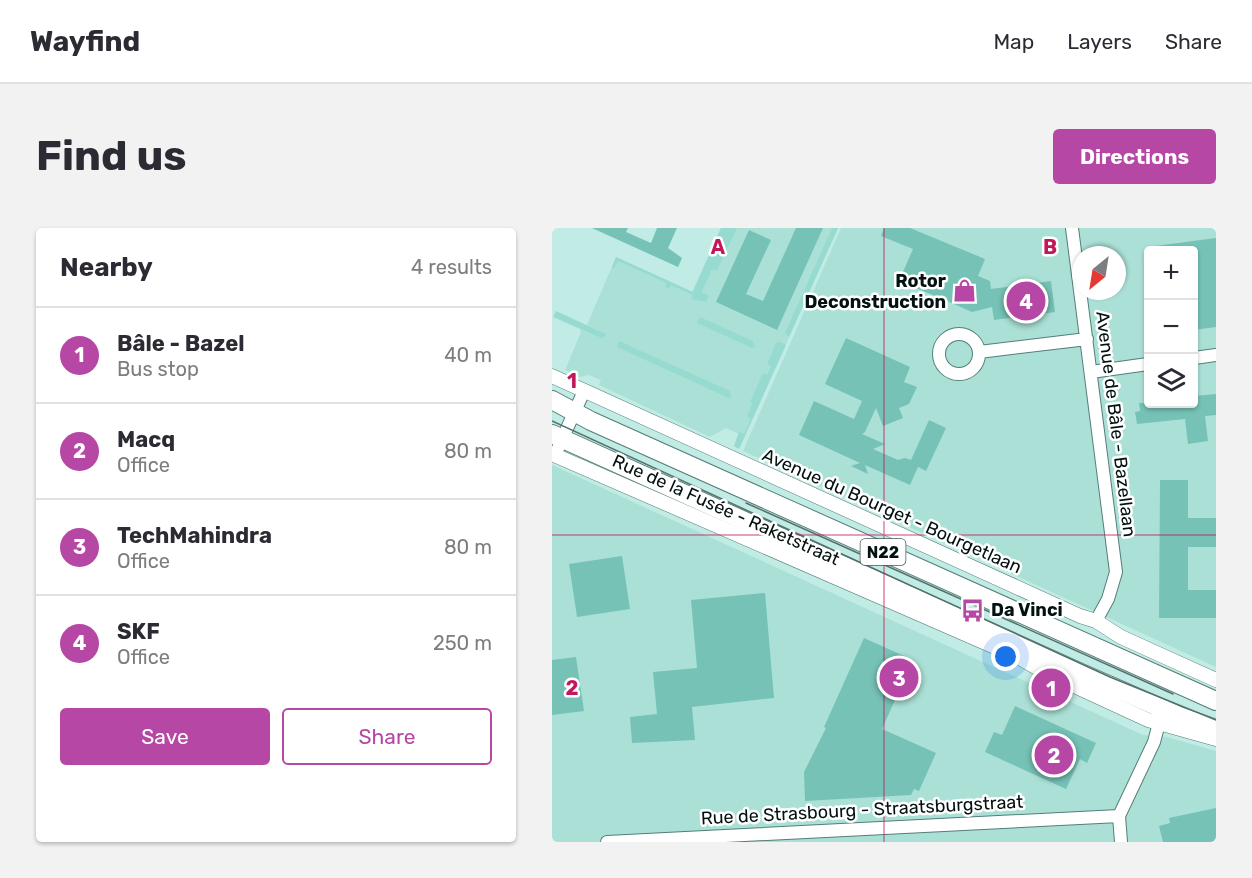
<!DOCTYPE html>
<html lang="en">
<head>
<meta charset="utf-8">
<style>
  :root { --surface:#fff; --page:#f2f2f3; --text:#2b2b33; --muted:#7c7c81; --line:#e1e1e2; --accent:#b647a5 }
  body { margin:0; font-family:Rubik,sans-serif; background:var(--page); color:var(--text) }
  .controls { position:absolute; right:18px; top:18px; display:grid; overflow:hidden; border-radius:6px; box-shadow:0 2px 4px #0004 }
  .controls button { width:54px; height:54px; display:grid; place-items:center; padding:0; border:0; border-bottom:2px solid var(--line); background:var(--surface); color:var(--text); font:30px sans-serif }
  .compass { position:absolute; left:520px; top:18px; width:54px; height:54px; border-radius:50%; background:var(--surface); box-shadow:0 2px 4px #0004; rotate:210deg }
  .you { position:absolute; left:454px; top:429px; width:21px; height:21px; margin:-15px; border:4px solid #fff; border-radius:50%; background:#1a73e8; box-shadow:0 0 0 9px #1a73e833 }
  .badge { display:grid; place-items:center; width:39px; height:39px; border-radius:50%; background:var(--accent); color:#fff; font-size:20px; font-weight:700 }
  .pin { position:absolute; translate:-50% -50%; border:3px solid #fff; box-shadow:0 2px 6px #0006 }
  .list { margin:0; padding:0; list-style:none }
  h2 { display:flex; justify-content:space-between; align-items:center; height:78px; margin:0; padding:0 24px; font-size:26px }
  h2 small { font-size:20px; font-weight:400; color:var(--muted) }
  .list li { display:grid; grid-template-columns:39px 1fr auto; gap:18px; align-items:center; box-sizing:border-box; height:96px; padding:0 24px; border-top:2px solid var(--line) }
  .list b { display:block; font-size:22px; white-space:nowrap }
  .list p { margin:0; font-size:20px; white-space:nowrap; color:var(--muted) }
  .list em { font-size:20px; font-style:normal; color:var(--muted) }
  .actions { display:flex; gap:12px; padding:18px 24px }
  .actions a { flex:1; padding:14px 0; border:2px solid var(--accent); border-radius:6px; text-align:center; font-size:21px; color:var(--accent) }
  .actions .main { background:var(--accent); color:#fff }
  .icon { flex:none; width:33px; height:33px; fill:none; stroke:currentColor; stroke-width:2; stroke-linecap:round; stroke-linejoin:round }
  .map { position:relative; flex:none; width:664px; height:614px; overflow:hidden; border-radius:6px }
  header { display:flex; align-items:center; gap:36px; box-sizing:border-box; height:84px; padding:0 30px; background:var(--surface); border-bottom:2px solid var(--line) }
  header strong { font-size:28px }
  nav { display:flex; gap:33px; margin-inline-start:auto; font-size:21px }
  .intro { display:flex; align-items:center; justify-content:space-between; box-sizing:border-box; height:144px; padding:0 36px }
  h1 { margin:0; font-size:42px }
  .button { padding:15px 27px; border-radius:6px; background:var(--accent); color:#fff; font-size:21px; font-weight:700 }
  main { display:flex; gap:36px; padding:0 36px }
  aside { flex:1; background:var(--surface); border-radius:6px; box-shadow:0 2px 4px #0004 }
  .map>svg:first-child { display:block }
</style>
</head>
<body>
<header>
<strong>Wayfind</strong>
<nav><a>Map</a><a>Layers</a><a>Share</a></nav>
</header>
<div class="intro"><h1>Find us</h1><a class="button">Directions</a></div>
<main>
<aside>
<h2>Nearby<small>4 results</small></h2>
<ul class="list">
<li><span class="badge">1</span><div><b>Bâle - Bazel</b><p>Bus stop</p></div><em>40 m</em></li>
<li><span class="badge">2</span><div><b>Macq</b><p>Office</p></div><em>80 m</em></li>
<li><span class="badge">3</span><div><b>TechMahindra</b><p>Office</p></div><em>80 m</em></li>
<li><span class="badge">4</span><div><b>SKF</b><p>Office</p></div><em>250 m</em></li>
</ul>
<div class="actions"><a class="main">Save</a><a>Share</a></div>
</aside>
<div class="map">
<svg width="664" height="614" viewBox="0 0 664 614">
  <rect width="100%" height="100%" fill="#c0ece5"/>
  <!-- built -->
  <path fill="#abe0d7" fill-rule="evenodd" d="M169,0h117l-99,221 -5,-3 5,-12 -13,-6 -16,9 -111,-52 2,-5 -12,-5 -9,2 -15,-7 16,-38 -1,-3 23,10 2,-5 -18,-9 29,-68 76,35z
    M289,0h375v439l-473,-216zM596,22h46v154h-46zM529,27h36v36h-36z
    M0,237l591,270 24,2 49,14v91h-664z"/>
  <!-- green -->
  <path fill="#97dbd0" d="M169,0h16l-20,43 -5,-2 -10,23 7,4 -3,6 -15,-3 2,-4 -22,-10 -2,4 -4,-2 2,-4 -49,-22 -4,7 -2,-1 4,-10 77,35z
    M280,0h6l-49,109 -4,-4z
    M4,83l50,23 -3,5 -50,-22z
    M148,89l53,24 2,6 -3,1 -55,-25z
    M67,113l111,50 1,8 -114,-52z
    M228,114l6,3 -47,104 -5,-3 5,-14 5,2 7,-15 -4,-3 5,-12 -2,-2 13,-29 4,2 4,-9 -4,-2 9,-21z"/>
  <!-- building -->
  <path fill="#76c2b7" d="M40,0h36l-2,4 25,11 6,-15h20l-9,20 14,10 -4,9z
    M244,0h27l-46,102 -61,-28 33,-72 22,10 -25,54 17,7z
    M332,0h26l75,31 -7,17 12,5 1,8 60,-8 4,31 -61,8 -2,-13 -20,5 -25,-11 -7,1v-4l-41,-17 14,-32 -32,-13z
    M664,10v89l-22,3v-80h-39v-4z
    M294,110l64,29 -6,15 13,5 -8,17 -10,4 4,10 -20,8 -7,-18 -11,24 -3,2 23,10 -12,5 25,11 7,-2 6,2 18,-40 17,8 -20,43 -8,-4 -8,18 -45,-20 3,9 -17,-8 9,-3 -61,-28 15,-34 40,18 8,-18 -37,-17z
    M664,166v21l-11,1 3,25 -20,3 -3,-25 -48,5 -2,-12 5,-1 -1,-8 55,1v-8z
    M608,252h28v38h28v29h-28v43h28v28h-57z
    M70,328l8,53 -53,8 -8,-53z
    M213,365l9,105 -82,9 3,33 -63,3 -2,-26 27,-3 -4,-42 44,-4 -6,-68z
    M312,410l49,22 -31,69 54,24 -17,38 -5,-2 -3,6 -106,6 -1,-29 22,-44 -2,-1z
    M24,429l8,54 -32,4v-55z
    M463,478l81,37 -9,20 -7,-4 -14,30 -81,-37 9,-20 8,3z
    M664,580v34h-53l-4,-16 11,-3 -1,-5z"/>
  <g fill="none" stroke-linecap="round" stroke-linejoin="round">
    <defs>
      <path id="minor" d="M520,0l44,344 -8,27 -12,22
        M387 126a20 20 0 1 1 40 0a20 20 0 1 1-40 0Z
        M427,124l108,-13
        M642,130l22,-3
        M539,144l57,-8
        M3,227l29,-64
        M55,614l512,-26
        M569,614l-2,-26 35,-74 5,-19"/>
      <path id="tertiary" d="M0,148l528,240 16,5 25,16 95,43
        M0,226l466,203 26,15 104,48 68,19"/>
      <path id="primary" d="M0,172l39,21 625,280
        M0,206l529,239 98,43 37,13"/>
    </defs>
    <!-- minor casing -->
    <use href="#minor" stroke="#547e77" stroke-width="14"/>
    <!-- tertiary casing -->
    <use href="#tertiary" stroke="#547e77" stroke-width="15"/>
    <!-- primary casing -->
    <use href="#primary" stroke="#547e77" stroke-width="20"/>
    <!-- minor -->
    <use href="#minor" stroke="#fff" stroke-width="12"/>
    <!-- tertiary -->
    <use href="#tertiary" stroke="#fff" stroke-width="14"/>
    <!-- primary -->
    <use href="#primary" stroke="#fff" stroke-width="18"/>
    <!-- tram -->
    <path stroke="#56716d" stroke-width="1.5" d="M0,193l558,256 106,43
      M194,275l427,191"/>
  </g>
  <!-- grid -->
  <path fill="none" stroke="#c2185b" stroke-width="1.5" stroke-opacity="0.55" d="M332,0v614M0,307h664"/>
  <!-- icons -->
  <defs>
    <symbol id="shop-bare" viewBox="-9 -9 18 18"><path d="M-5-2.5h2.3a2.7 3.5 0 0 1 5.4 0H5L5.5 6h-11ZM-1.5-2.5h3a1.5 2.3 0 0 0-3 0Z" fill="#b647a5" stroke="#fff" stroke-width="2.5" paint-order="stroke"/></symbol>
    <symbol id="bus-bare" viewBox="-9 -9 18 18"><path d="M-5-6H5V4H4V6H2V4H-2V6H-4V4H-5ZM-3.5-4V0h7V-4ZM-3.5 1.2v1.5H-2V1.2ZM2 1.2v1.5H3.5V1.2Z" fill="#b647a5" stroke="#fff" stroke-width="2.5" paint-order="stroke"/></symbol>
  </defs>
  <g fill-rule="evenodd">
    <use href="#shop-bare" x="396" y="46" width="33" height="33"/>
    <use href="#bus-bare" x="404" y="366" width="33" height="33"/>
  </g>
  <g text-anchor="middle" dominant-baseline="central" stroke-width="5" stroke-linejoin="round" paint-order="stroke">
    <!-- shield labels -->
    <rect fill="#fff" stroke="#4f5958" stroke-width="1.5" x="308.5" y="311" width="45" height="26" rx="4.5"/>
    <g font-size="16" font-weight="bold" fill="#031210">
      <text x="331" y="324">N22</text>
    </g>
    <!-- poi labels -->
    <g font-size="18" font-weight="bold" fill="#031210" stroke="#fff" text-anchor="end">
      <text x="394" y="53">Rotor<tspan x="394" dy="21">Deconstruction</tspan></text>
      <text x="439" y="382" text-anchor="start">Da Vinci</text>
    </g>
    <!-- street labels -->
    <g font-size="18" fill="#031210" stroke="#fff">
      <text transform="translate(564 196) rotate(83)">Avenue de Bâle - Bazellaan</text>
      <text transform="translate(174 282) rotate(24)">Rue de la Fusée - Raketstraat</text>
      <text transform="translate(340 283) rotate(24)">Avenue du Bourget - Bourgetlaan</text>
      <text transform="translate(310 582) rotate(-3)">Rue de Strasbourg - Straatsburgstraat</text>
    </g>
  </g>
  <g font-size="20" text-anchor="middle" font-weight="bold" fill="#c2185b" stroke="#fff" stroke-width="5" stroke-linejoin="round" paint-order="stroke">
    <text x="166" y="26">A</text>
    <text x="498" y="26">B</text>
    <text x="20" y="160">1</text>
    <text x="20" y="467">2</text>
  </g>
</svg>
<div class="controls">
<button>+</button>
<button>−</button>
<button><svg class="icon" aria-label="layers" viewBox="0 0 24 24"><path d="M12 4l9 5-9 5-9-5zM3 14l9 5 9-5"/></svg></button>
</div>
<svg class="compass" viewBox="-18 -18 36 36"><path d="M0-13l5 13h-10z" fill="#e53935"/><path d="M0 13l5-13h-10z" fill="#7c7c81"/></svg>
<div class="you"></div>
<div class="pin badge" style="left:499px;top:460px">1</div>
<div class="pin badge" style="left:502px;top:527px">2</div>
<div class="pin badge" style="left:347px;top:450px">3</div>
<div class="pin badge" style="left:474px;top:73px">4</div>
</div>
</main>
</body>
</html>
